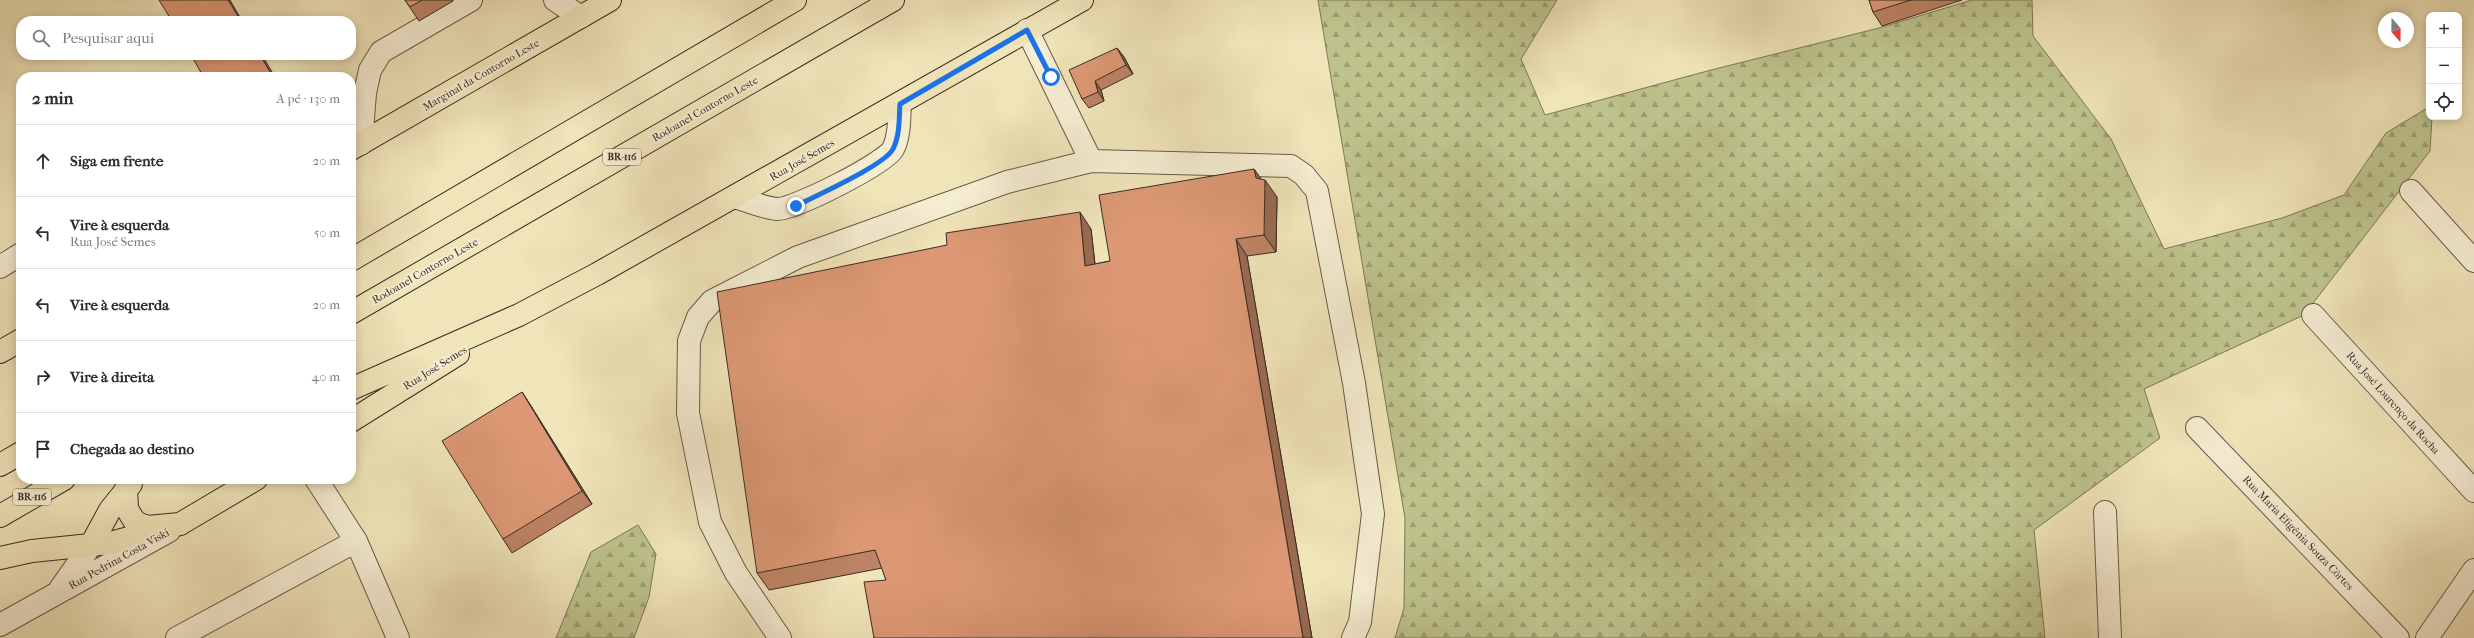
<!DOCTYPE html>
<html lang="pt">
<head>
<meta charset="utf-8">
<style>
  :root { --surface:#fff; --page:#f2f2f3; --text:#2b2b33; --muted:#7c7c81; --line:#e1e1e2 }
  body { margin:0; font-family:"IM FELL French Canon",serif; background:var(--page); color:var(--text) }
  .controls { position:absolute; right:12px; top:12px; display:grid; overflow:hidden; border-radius:8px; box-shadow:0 2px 10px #0003 }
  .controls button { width:36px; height:36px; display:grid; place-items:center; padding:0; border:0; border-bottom:1px solid var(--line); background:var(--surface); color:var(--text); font:20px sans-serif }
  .compass { position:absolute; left:2378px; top:12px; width:36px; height:36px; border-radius:50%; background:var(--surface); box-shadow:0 2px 10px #0003; rotate:160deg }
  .stop { position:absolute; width:12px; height:12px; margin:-9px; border:3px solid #1a73e8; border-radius:50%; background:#fff }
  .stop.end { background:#1a73e8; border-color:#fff; box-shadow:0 1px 4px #0008 }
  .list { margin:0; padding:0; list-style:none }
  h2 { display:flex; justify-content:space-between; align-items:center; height:52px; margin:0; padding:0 16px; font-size:17px }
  h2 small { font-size:13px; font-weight:400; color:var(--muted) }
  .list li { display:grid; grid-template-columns:26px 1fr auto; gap:12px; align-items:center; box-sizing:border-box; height:72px; padding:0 16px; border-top:1px solid var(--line) }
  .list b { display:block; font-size:15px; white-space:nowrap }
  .list p { margin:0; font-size:13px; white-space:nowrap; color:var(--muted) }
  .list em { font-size:13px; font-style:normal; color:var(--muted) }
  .icon { flex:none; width:22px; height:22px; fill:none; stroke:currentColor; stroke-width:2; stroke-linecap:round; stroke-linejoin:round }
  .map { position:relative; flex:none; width:2474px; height:638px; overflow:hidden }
  .search { position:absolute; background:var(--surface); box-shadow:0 2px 10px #0003; left:16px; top:16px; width:340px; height:44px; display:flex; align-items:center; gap:10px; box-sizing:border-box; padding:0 14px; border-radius:16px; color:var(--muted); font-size:15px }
  .panel { position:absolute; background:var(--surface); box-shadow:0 2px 10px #0003; left:16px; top:72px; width:340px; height:412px; border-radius:16px }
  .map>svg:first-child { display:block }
</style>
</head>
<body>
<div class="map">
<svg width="2474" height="638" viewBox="0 0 2474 638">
  <defs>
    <pattern id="forest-firs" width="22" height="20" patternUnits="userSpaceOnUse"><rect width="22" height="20" fill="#bec38c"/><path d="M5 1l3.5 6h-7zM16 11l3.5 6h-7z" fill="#9b9f72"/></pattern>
  </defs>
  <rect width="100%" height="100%" fill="#f0e4b9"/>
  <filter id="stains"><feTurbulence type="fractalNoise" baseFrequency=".005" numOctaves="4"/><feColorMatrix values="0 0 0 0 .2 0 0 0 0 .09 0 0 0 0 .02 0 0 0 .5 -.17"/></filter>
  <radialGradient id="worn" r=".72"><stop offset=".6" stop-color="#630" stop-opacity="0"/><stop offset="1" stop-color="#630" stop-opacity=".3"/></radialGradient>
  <!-- forest -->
  <path fill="url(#forest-firs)" stroke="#7c7858" d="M1318,0h239l-36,59 24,56 166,-45 168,-42 93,-28h60l1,36 78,103 53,110 118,-31 62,-23 42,-62 43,-26v10h3l-2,34 -126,164 -160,74 16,49 -126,92 11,108h-650l9,-30 1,-90z
    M638,525l18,29 -7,43 -15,41h-78l35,-86z"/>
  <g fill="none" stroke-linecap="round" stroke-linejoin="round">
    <defs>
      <path id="minor" d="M555,0l26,17
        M1027,30l64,131
        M361,144l4,-51 5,-23 11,-18 90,-52
        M2411,191l63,70
        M735,197c13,4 29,11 42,12 16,1 109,-46 116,-60 7,-13 6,-31 7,-46
        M0,267l21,-13
        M2313,315l161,176
        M2197,428l201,210
        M316,479l40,62 42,97
        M2105,512l5,126
        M60,589l31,-44
        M0,625l169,-94
        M177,638l179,-97
        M780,638l-44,-65 -26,-51 -22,-109 1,-72 9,-24 14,-16 86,-44 209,-75 84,-21 200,5 13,9 13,16 37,192 19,131 -13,108 -7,16
        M2427,638l47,-68"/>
      <path id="major" d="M351,149l259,-149
        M0,352l21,-12
        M351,389l168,-74 78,-41 485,-274
        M351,421l107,-67
        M126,488l1,21 8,13 12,5 33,-3 76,-45
        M91,545l19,-35 21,-26"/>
      <path id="highway" d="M351,260l444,-260
        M351,313l542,-313
        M0,465l21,-12
        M0,516l64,-37
        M0,558l32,-7 78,-8 70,-19"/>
    </defs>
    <!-- minor casing -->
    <use href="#minor" stroke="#675b4a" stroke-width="24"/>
    <!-- major casing -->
    <use href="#major" stroke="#392d25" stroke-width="24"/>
    <!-- highway casing -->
    <use href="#highway" stroke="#392d25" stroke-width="24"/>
    <!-- minor -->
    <use href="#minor" stroke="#f5edd2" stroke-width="22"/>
    <!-- major -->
    <use href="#major" stroke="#f0e4b9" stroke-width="22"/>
    <!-- highway -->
    <use href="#highway" stroke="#f0e4b9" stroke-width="22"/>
  </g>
  <!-- wall -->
  <path fill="#bd8364" stroke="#392d25" d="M405,0h48v1l-34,20z
    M1869,0h93l-80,26 -9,-14z
    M1117,48l7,9 9,17 -32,16 3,11 -15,7 -7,-9z
    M1254,169l7,10 16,18 -1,55 -29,4 65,382h-438l12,-58 -4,-12 -113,22 -12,-17 334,-344 4,35 15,-3z
    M522,392l9,14 61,98 -80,49 -9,-14z"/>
  <!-- shaded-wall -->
  <path fill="#9a6a51" stroke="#392d25" d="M228,0h2l12,21h-1z
    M1117,48l7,9 9,17 -7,-9z
    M260,55h2l13,22h-2z
    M1095,81l6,9 3,11 -6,-9z
    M1254,169l11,16v-5l12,17 -1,55 -12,-17 -8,-57z
    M1080,212l11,17 6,54 -12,-17z
    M1236,239l11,17 65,382h-9z
    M522,392l9,14 61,98 -10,-13z"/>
  <!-- building -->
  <path fill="#dc9874" stroke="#392d25" d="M159,0h69l13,21h-69z
    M405,0h17l-12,7z
    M1869,0h42l-38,12z
    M1117,48l9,17 -31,16 3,11 -16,7 -13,-29z
    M191,55h69l13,22h-72l2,-1z
    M1254,169l2,9 9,2 -1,55 -28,4 67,399h-429l-10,-56 22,-2 -11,-30 -118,23 -40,-281 230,-47 -1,-12 134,-21 5,54 25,-5 -11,-66z
    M522,392l60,99 -79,48 -61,-98z"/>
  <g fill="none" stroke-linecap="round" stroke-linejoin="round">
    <!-- route -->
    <path stroke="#1a73e8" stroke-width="5" d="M796,206c19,-10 89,-41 97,-57 7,-14 6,-31 7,-45l127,-74 24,47"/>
  </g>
  <g text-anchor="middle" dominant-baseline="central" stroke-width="4" stroke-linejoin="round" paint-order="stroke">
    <!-- shield labels -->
    <g fill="#f5edd2" stroke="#716759" stroke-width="1">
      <rect x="603" y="149" width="38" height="16" rx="3"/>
      <rect x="13" y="489" width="38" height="16" rx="3"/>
    </g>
    <g font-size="10" font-weight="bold" fill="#392d25">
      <text x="622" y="157">BR-116</text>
      <text x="32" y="497">BR-116</text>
    </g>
    <!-- street labels -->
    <g font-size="11" fill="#392d25" stroke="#f5edd2">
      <text transform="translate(481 75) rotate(-30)">Marginal da Contorno Leste</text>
      <text transform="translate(705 109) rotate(-30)">Rodoanel Contorno Leste</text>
      <text transform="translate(802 160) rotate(-30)">Rua José Semes</text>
      <text transform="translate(425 271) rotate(-30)">Rodoanel Contorno Leste</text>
      <text transform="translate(435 368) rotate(-32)">Rua José Semes</text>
      <text transform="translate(2393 403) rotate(48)">Rua José Lourenço da Rocha</text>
      <text transform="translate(2298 533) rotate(46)">Rua Maria Efigênia Souza Côrtes</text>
      <text transform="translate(119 559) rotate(-29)">Rua Pedrina Costa Viski</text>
    </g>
  </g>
  <rect width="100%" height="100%" filter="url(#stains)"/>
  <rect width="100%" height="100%" fill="url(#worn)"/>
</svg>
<div class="controls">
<button>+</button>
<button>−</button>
<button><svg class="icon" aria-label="locate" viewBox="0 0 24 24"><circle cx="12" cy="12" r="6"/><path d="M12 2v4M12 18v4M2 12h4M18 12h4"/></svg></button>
</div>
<svg class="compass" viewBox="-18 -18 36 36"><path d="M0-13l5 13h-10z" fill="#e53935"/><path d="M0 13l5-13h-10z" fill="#7c7c81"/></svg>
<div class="stop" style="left:1051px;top:77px"></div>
<div class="stop end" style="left:796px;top:206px"></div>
<div class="search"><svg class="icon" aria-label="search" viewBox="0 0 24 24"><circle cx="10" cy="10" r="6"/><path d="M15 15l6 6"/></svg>Pesquisar aqui</div>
<section class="panel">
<h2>2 min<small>A pé · 130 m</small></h2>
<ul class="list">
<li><svg class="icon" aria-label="ahead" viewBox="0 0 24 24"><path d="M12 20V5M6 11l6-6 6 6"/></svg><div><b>Siga em frente</b></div><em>20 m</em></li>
<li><svg class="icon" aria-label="left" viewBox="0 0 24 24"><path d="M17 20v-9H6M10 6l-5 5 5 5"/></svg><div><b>Vire à esquerda</b><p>Rua José Semes</p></div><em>50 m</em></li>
<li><svg class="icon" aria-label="left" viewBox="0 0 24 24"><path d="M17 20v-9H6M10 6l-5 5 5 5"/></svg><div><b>Vire à esquerda</b></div><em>20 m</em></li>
<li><svg class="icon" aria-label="right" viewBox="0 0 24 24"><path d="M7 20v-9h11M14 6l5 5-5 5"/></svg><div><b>Vire à direita</b></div><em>40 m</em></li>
<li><svg class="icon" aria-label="arrive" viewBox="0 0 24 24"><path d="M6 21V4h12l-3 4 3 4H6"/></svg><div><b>Chegada ao destino</b></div></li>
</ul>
</section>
</div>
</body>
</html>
